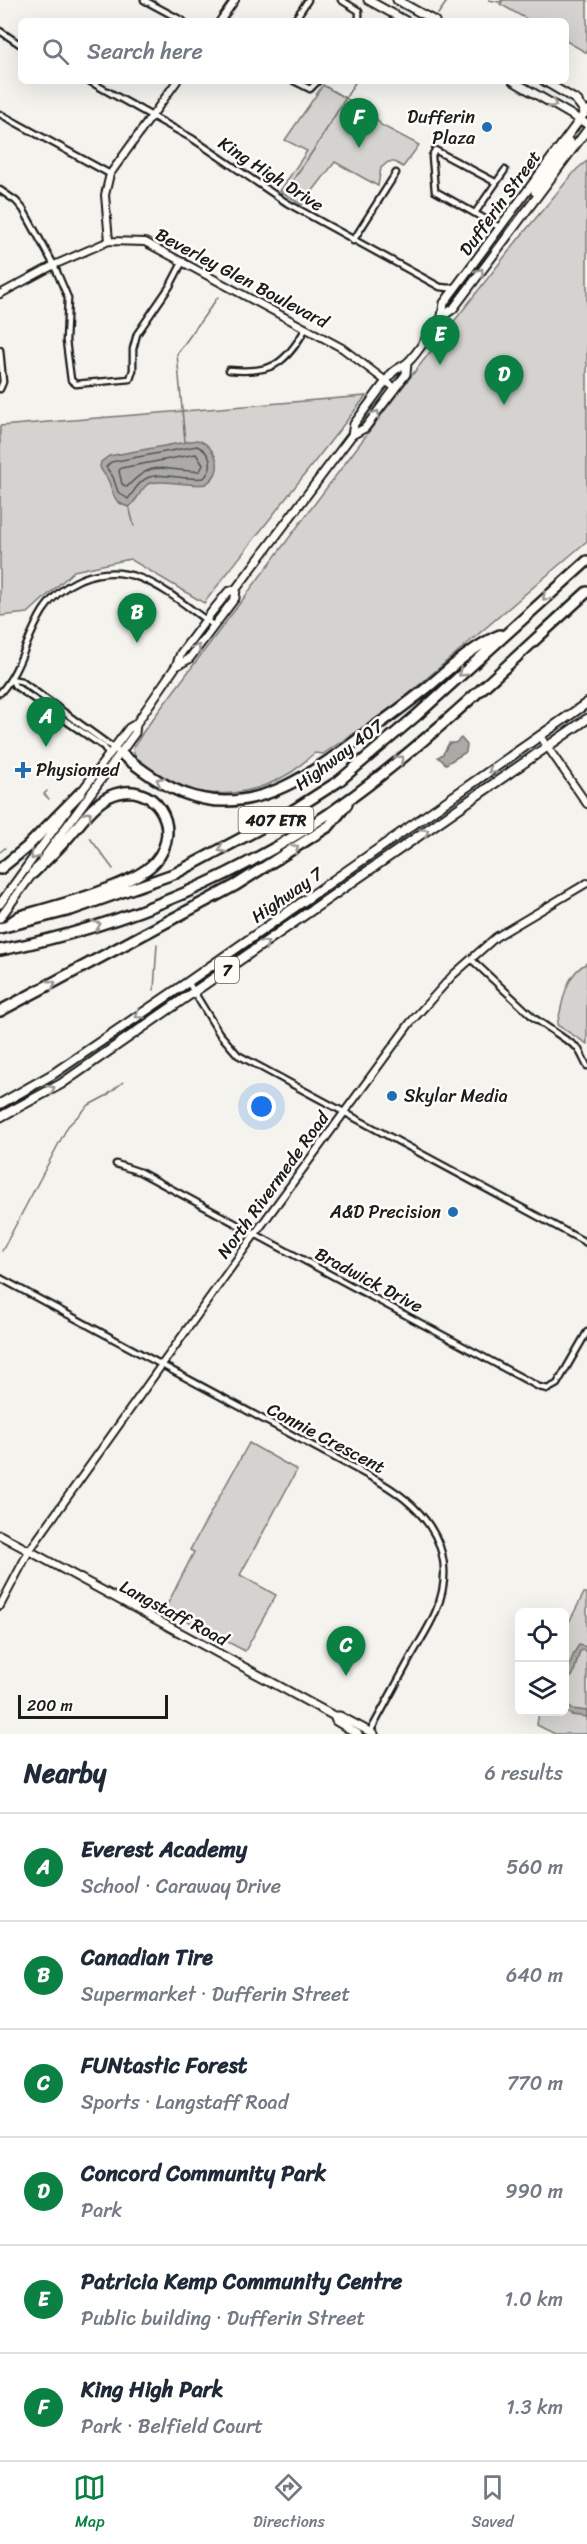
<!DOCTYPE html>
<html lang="en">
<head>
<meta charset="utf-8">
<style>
  :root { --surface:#fff; --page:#f2f2f3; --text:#1f2937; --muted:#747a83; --line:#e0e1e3; --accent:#0b8043 }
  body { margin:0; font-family:Sriracha,sans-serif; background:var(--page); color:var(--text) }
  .controls { position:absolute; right:18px; bottom:18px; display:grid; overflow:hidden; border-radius:9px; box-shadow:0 6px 24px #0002 }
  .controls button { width:54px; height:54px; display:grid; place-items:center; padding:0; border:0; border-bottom:2px solid var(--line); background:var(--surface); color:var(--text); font:30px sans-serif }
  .scale { position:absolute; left:18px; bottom:15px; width:150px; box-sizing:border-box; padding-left:6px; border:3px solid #1c1c1c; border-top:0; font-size:16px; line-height:21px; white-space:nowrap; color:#1c1c1c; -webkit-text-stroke:4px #fdfcf7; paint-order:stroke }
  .you { position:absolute; left:262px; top:1107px; width:21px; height:21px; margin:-15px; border:4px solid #fff; border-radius:50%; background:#1a73e8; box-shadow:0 0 0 9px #1a73e833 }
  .badge { display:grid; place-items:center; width:39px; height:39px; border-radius:50%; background:var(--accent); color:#fff; font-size:20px; font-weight:700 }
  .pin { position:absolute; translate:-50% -50px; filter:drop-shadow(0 2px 3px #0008) }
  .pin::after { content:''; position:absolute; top:32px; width:21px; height:18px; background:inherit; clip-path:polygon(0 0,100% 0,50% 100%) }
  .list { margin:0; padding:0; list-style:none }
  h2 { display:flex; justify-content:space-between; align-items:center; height:78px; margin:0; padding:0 24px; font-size:26px }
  h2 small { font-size:20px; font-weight:400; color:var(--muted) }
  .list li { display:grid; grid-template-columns:39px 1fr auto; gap:18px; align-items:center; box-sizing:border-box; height:108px; padding:0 24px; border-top:2px solid var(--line) }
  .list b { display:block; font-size:22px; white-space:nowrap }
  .list p { margin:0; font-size:20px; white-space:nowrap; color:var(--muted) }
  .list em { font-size:20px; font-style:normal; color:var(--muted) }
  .icon { flex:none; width:33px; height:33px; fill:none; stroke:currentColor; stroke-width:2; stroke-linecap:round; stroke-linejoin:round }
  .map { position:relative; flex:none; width:587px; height:1734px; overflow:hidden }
  .search { position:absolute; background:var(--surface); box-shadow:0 6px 24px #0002; left:18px; right:18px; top:18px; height:66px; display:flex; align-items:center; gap:15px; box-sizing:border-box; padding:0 21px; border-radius:9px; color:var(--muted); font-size:22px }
  .sheet { height:726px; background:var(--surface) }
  nav { display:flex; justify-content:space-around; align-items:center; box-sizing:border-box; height:84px; border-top:2px solid var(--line); background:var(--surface); font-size:16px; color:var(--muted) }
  nav a { display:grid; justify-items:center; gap:3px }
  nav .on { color:var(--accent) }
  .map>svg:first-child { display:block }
</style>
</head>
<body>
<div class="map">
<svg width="587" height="1734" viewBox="0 0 587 1734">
  <rect width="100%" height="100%" fill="#f4f3ee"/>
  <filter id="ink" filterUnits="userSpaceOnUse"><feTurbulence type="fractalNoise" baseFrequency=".0167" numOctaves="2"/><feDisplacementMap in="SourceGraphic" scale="12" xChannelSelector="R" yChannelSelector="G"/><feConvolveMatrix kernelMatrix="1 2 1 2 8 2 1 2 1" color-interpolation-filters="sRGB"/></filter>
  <g filter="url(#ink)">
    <!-- green -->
    <path fill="#d4d3cf" stroke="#787876" stroke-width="1.5" d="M503,0h84v53l-21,-12v-20h-36l-30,-17z
      M323,85l50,29 8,11 38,20 -16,22 -8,-5h-7l-7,6 -3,18 -43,-24 -33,43 -22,-14 27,-40 -22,-11z
      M587,161v380l-189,162 -75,51 -8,-1c-9,6 -16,15 -25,20 -40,25 -92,29 -132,1 -10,-7 -24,-13 -25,-25l10,-17 255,-339 122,-156 57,-68z
      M366,396l-162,207 -74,-44 -56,12 -46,42 -28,3v-190z
      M587,963v81l-30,-19c6,-22 7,-50 30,-62z
      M249,1443l48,27 -57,105 36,20 -31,56 -80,-42 29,-57 -4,-2z
      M584,1593h3v141h-32l-18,-9 2,-13h25l1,-82z"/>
    <!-- water -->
    <path fill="#abaaa6" stroke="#72716f" stroke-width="1.5" d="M197,440c12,2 24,20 19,32 -1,5 -6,9 -10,12 -15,3 -48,-6 -58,0 -8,6 -11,17 -19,23 -18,-5 -15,-15 -21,-27 -2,-4 -6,-8 -8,-13l1,-5 8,-6z
      M461,738l6,7 -1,7 -20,12 -8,-7 5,-3 6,-11h6z
      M579,1645l8,2v5l-3,-2 -4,1 -7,24 -6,6 1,24 4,4 15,2v6l-16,-2 -6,-5v-36c7,-9 6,-20 14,-29z"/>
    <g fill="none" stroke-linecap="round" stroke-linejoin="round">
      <!-- shore -->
      <path stroke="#555553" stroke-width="1.5" d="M197,446c14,6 18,21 7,32 -17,3 -44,-7 -57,0 -9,4 -14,15 -19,21l-10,-7 -5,-15 -7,-10 5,-5z
        M196,454l7,11 -3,6c-37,2 -44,-15 -73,16l-5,-3 -3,-13 2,-3z"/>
      <!-- stream -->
      <path stroke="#72716f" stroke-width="1.5" d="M489,0l10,2 3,-2
        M438,14l10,-14
        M284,193l31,-45 41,-67
        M185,442l-8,-88 41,-57
        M129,506l5,20
        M47,791l-3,3 5,5
        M90,838l23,31
        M0,852l5,-4
        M154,990l3,-46
        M2,1251l66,-125 21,-21 17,-9 17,-14"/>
      <defs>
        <path id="minor" d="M144,0l39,21
          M341,0l18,11v10
          M294,21l14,-21
          M0,31l21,14
          M89,81l104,58 94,64 153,84 9,1 6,-1
          M294,81l16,8 8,-8
          M0,114l110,60
          M495,182l-60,-32 -3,6 3,35 66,37
          M0,190l16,11 7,8 31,56 14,33 -2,43 5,39 5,4 54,-5 3,-9v-21l4,-15 33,-48 13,-25
          M475,213l30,-43
          M353,241l43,-68
          M0,350l3,32 -3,7
          M229,370c42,4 56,-5 77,-42
          M11,679l10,2 95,69
          M11,679l4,7 89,61 5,9
          M0,693c21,-23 26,-55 43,-82 9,-14 22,-25 38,-32 54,-22 91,18 132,46
          M471,959l63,59 44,30 9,18
          M188,982l31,51 19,22 349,188
          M116,1164l24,8 399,215 9,2 9,-5 30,-52
          M0,1278l380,204c48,28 80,71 56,129 -6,15 -16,30 -24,44 -14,26 -28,51 -42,77"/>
        <path id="tertiary" d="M220,21l15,-21
          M109,241l-4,-46 5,-21 67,-93
          M0,294l54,-29 55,-24 36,1 197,106 53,40
          M540,736l47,68
          M0,1606l29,-55 226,-317 155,-211 43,-48 43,-38 91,-54"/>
        <path id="secondary" d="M368,0l38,21
          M397,0l38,21
          M513,81l74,43
          M544,81l34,20
          M575,99l8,10 1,5
          M535,192l35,-50
          M442,316l2,-13 143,-193
          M352,435l2,-11 38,-51c5,-5 10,-6 15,-10 18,-16 24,-41 46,-54l134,-179
          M176,666l13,-7 46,-61 1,-9 116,-154 13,-7 41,-54 1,-11
          M79,795l50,-67 7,-4 40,-58 5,-13 30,-40 17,-21 8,-3
          M42,860l93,-127 1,-9
          M0,904l67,-93
          M0,918l36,-49
          M0,1535l334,181h6l34,18
          M334,1716l2,5 22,13"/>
        <path id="primary" d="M0,1104l53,-30 135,-92 399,-279
          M0,1117l61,-33 526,-365"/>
        <path id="motorway" d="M120,753c25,20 52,40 84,46 59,12 112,-29 157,-62 21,-15 42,-30 62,-46 25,-20 48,-44 77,-56
          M0,869l27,-22 54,-55
          M10,923l10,-7c32,-9 114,-30 135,-54 30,-34 -1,-85 -45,-66 -19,9 -33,33 -48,48 -9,10 -19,19 -29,29
          M0,928l71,-18 105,-37 113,-60 50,-32 78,-66 170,-154
          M0,950c126,-24 252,-78 355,-155 82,-61 156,-134 232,-203
          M0,1011l236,-126 93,-59 18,-22"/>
      </defs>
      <!-- minor casing -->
      <use href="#minor" stroke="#1c1c1c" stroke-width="9"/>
      <!-- tertiary casing -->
      <use href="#tertiary" stroke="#1c1c1c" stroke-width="10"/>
      <!-- secondary casing -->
      <use href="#secondary" stroke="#1c1c1c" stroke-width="11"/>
      <!-- primary casing -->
      <use href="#primary" stroke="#1c1c1c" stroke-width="12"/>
      <!-- motorway casing -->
      <use href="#motorway" stroke="#1c1c1c" stroke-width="14"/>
      <!-- minor -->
      <use href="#minor" stroke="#fdfcf7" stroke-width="4.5"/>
      <!-- tertiary -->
      <use href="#tertiary" stroke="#fdfcf7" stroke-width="6"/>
      <!-- secondary -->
      <use href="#secondary" stroke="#fdfcf7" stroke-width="7"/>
      <!-- primary -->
      <use href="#primary" stroke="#fdfcf7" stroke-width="8"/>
      <!-- motorway -->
      <use href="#motorway" stroke="#fdfcf7" stroke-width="9"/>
    </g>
    <!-- one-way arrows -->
    <defs><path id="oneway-chevron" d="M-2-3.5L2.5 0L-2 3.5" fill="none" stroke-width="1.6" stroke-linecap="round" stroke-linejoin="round" transform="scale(1.5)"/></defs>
    <g stroke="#989794">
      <use href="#oneway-chevron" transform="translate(553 104) rotate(30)"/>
      <use href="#oneway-chevron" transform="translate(480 272) rotate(-53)"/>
      <use href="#oneway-chevron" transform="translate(376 414) rotate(-53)"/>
      <use href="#oneway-chevron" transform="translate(546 597) rotate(138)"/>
      <use href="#oneway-chevron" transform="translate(197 648) rotate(-54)"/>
      <use href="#oneway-chevron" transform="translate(462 673) rotate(137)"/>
      <use href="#oneway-chevron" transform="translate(400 759) rotate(-39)"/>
      <use href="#oneway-chevron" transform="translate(492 770) rotate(145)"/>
      <use href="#oneway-chevron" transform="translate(160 781) rotate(-152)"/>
      <use href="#oneway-chevron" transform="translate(88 815) rotate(-48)"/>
      <use href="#oneway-chevron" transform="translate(425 832) rotate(-35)"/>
      <use href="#oneway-chevron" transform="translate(295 848) rotate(-34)"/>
      <use href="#oneway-chevron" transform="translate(222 849) rotate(152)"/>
      <use href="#oneway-chevron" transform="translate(34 856) rotate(126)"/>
      <use href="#oneway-chevron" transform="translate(97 925) rotate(-20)"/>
      <use href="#oneway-chevron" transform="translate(265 944) rotate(-35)"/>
      <use href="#oneway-chevron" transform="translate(52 984) rotate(-28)"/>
      <use href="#oneway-chevron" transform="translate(139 1015) rotate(146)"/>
      <use href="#oneway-chevron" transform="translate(51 1089) rotate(-29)"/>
    </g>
  </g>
  <!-- markers -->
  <g fill="#1f6fb2" stroke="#fdfcf7" stroke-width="2">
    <circle cx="487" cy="127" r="6"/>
    <path d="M20 761h6v6h6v6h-6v6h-6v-6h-6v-6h6z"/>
    <circle cx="392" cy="1096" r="6"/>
    <circle cx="453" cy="1212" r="6"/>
  </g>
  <g text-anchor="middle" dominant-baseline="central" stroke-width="5" stroke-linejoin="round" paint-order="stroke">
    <!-- shield labels -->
    <g fill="#fdfcf7" stroke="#605f5e" stroke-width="1.5">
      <rect x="238.5" y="807" width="75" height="26" rx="4.5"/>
      <rect x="215" y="957" width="24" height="26" rx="4.5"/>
    </g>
    <g font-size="16" font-weight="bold" fill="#1c1c1c">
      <text x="276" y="820">407 ETR</text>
      <text x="227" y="970">7</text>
    </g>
    <!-- poi labels -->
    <g font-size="18" fill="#1c1c1c" stroke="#fdfcf7" text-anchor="end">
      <text x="475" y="117">Dufferin<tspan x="475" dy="21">Plaza</tspan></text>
      <text x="36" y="770" text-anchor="start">Physiomed</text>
      <text x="404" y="1096" text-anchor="start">Skylar Media</text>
      <text x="441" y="1212">A&amp;D Precision</text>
    </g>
    <!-- street labels -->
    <g font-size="18" fill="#1c1c1c" stroke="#fdfcf7">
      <text transform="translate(271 174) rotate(33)">King High Drive</text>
      <text transform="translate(500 203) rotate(-54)">Dufferin Street</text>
      <text transform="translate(242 278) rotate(28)">Beverley Glen Boulevard</text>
      <text transform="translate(339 755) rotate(-37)">Highway 407</text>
      <text transform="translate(287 895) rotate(-35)">Highway 7</text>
      <text transform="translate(273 1185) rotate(-54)">North Rivermede Road</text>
      <text transform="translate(369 1280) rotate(28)">Bradwick Drive</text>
      <text transform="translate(326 1438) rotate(28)">Connie Crescent</text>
      <text transform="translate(174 1613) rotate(28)">Langstaff Road</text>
    </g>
  </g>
</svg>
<div class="controls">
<button><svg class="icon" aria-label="locate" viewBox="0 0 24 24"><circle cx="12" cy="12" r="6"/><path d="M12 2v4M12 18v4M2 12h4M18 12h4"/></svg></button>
<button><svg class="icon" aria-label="layers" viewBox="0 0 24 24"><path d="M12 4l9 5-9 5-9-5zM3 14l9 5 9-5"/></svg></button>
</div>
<div class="scale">200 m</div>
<div class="you"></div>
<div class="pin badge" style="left:46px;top:747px">A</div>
<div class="pin badge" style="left:137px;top:643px">B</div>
<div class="pin badge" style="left:346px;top:1676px">C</div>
<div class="pin badge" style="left:504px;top:405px">D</div>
<div class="pin badge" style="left:440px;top:365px">E</div>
<div class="pin badge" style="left:359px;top:148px">F</div>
<div class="search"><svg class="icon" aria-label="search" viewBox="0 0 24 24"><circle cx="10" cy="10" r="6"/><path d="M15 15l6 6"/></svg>Search here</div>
</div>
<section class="sheet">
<h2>Nearby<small>6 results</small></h2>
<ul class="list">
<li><span class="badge">A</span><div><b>Everest Academy</b><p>School · Caraway Drive</p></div><em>560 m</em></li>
<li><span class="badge">B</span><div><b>Canadian Tire</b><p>Supermarket · Dufferin Street</p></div><em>640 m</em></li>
<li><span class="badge">C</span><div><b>FUNtastic Forest</b><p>Sports · Langstaff Road</p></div><em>770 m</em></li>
<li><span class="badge">D</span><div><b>Concord Community Park</b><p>Park</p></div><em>990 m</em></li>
<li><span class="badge">E</span><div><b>Patricia Kemp Community Centre</b><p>Public building · Dufferin Street</p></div><em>1.0 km</em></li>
<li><span class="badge">F</span><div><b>King High Park</b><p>Park · Belfield Court</p></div><em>1.3 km</em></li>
</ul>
</section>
<nav>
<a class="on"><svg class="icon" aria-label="map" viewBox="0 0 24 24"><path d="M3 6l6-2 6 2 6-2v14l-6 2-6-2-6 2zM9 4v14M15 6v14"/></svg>Map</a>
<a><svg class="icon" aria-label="directions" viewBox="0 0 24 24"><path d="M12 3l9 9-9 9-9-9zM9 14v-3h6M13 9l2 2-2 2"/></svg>Directions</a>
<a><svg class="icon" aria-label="saved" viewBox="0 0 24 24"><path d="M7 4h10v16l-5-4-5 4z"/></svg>Saved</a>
</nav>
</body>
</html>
